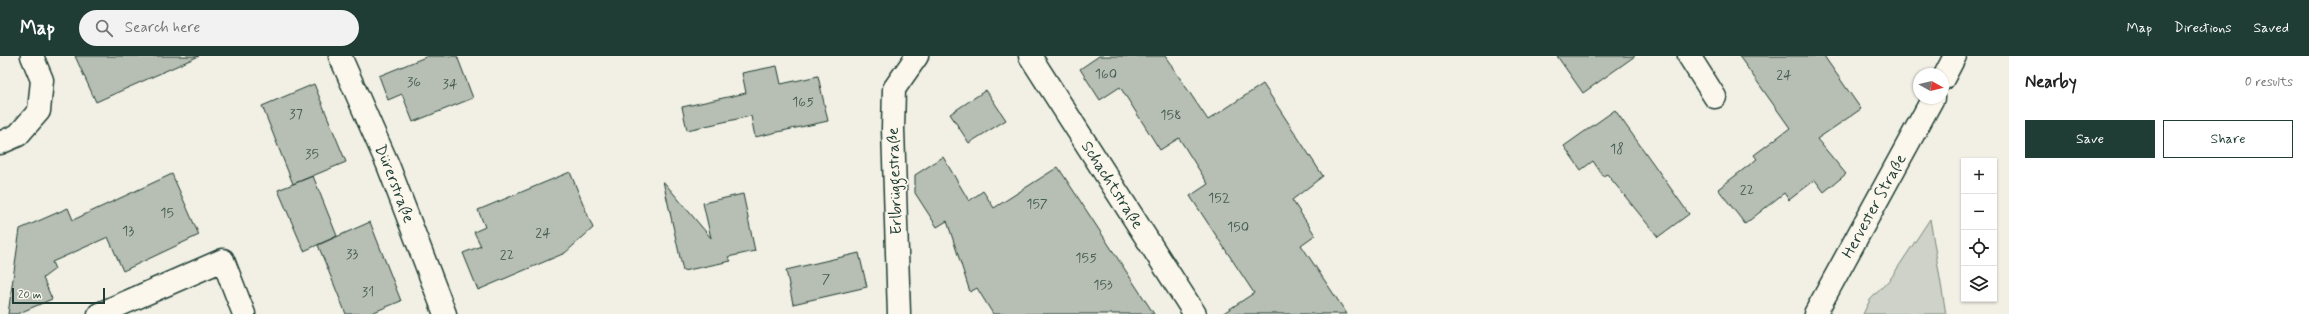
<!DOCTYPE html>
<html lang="en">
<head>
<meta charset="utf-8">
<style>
  :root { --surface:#fff; --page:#f2f2f2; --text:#222; --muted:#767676; --line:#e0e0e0; --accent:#1f3d34 }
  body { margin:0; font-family:Mynerve,sans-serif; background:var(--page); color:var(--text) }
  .controls { position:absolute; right:12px; bottom:12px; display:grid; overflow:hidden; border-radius:0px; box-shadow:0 1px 3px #0004 }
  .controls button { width:36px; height:36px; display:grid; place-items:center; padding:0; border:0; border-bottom:1px solid var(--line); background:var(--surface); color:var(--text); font:20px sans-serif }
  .compass { position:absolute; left:1913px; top:12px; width:36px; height:36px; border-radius:50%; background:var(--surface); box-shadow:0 1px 3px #0004; rotate:98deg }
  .scale { position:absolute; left:12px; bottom:10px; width:93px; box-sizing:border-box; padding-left:4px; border:2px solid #1f3d34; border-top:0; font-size:11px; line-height:14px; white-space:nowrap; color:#1f3d34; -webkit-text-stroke:3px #fbf7ec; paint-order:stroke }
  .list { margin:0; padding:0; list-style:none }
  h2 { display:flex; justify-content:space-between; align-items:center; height:52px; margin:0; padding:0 16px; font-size:17px }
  h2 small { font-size:13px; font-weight:400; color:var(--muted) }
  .actions { display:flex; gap:8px; padding:12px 16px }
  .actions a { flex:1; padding:9px 0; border:1px solid var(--accent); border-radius:0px; text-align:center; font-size:14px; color:var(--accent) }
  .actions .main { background:var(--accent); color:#fff }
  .icon { flex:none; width:22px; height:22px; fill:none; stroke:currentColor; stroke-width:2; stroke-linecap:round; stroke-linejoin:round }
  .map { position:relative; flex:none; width:2009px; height:258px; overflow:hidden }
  header { display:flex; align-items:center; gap:24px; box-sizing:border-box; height:56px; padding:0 20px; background:var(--accent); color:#fff }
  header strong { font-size:19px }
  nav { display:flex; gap:22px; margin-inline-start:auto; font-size:14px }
  .search { width:280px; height:36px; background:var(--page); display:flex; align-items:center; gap:10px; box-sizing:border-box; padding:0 14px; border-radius:22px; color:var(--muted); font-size:15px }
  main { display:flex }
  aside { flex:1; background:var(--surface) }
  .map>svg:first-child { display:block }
</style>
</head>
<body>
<header>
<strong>Map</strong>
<div class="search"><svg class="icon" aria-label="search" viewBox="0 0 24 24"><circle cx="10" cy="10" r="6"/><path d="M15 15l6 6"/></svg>Search here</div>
<nav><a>Map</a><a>Directions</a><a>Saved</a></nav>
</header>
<main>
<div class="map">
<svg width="2009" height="258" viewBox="0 0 2009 258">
  <rect width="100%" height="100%" fill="#f2f0e5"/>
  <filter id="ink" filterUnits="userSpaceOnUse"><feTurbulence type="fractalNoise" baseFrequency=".025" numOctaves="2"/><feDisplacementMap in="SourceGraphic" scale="8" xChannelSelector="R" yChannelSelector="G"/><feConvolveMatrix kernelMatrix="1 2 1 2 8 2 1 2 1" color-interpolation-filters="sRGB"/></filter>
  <g filter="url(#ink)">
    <!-- green -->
    <path fill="#cfd2c8" stroke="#77887e" d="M1930,163l16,95h-83l7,-14 21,-22z"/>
    <!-- building -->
    <path fill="#b7beb3" stroke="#1f3d34" d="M75,0h124l-103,46z
      M428,0h29l16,42 -60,24 -11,-28 -14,6 -9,-24z
      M1099,0h66l43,64 55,-36 60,92 -31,24 23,35 -14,10 46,69h-125l32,-21 -64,-97 18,-12 -29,-46 -19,12 -40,-63 -20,13 -20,-31z
      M1557,0h78l-52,37z
      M1739,0h85l37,53 -44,30 29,35 -22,18 -9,-12 -26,20 -5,-7 -39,31 -27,-35 39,-30 -3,-4 36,-27z
      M777,10l4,18 37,-8 10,45 -73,16 -4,-21 -64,14 -5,-23 64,-14 -4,-20z
      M314,28l32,78 -53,22 -31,-78z
      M986,34l20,30 -37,23 -19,-29z
      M1615,54l74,104 -31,23 -51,-63 -4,2 -10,-15 -12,9 -17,-24z
      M943,101l26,44 14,-10 11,17 64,-41 96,147h-161l-16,-26 -7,4 -23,-71 -10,6 -22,-34v-18z
      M570,116l23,56 -28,25 -87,37 -15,-37 18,-7 -7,-14 11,-5 -7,-17z
      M172,118l27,61 -76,36 -15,-34 -56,25 3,7 -12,9 9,21 -35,15h-9l12,-85 48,-21 5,12z
      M313,120l24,60 -33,15 -26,-61z
      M663,125l48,57 -8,-35 40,-9 12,57 -27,6 3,4 -48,10z
      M370,166l31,79 -32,13h-23l-28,-69z
      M859,197l8,34 -74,17 -7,-34z"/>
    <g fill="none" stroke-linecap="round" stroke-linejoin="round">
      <defs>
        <g id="minor">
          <path id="s1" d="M340,0l48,109 57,149"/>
          <path d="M1689,0l26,41"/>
          <path d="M0,87l18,-8 21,-24 3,-31 -10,-24"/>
          <path d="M99,258l124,-54 21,54"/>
          <path d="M899,258l-6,-185 1,-40 23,-33"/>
        </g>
        <g id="tertiary">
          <path id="s2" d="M1030,0l165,258"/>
        </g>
        <g id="secondary">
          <path d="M1943,23l12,-23"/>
          <path id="s3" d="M1815,258l118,-216"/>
        </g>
      </defs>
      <!-- minor casing -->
      <use href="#minor" stroke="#1f3d34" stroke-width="25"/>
      <!-- tertiary casing -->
      <use href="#tertiary" stroke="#1f3d34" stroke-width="25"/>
      <!-- secondary casing -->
      <use href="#secondary" stroke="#1f3d34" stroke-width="25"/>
      <!-- minor -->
      <use href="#minor" stroke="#fbf7ec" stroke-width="22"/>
      <!-- tertiary -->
      <use href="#tertiary" stroke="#fbf7ec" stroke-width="22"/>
      <!-- secondary -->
      <use href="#secondary" stroke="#fbf7ec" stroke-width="22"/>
    </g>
  </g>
  <g text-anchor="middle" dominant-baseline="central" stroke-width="3.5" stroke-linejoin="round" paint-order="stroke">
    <!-- number labels -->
    <g font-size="14" fill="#455d54">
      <text x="1106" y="18">160</text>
      <text x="1784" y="19">24</text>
      <text x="414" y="26">36</text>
      <text x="450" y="28">34</text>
      <text x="803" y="46">165</text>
      <text x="296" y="58">37</text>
      <text x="1171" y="59">158</text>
      <text x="1617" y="93">18</text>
      <text x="312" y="98">35</text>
      <text x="1747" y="134">22</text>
      <text x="1219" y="142">152</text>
      <text x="1037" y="148">157</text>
      <text x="167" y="157">15</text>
      <text x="1238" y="171">150</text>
      <text x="128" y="175">13</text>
      <text x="543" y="177">24</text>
      <text x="352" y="198">33</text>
      <text x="507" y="199">22</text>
      <text x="1086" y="202">155</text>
      <text x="826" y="223">7</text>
      <text x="1103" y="229">153</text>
      <text x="368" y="236">31</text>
    </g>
    <!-- street labels -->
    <g font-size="16" fill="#1f3d34" stroke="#fbf7ec">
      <text transform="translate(895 125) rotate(-92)">Erlbrüggestraße</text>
      <text stroke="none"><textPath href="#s1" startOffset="139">Dürerstraße</textPath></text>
      <text stroke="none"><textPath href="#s2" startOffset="153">Schachtstraße</textPath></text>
      <text stroke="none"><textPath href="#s3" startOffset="123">Hervester Straße</textPath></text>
    </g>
  </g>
</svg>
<div class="controls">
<button>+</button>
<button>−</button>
<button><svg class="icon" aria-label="locate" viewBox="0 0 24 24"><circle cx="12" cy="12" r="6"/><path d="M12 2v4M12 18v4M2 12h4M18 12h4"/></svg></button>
<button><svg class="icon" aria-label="layers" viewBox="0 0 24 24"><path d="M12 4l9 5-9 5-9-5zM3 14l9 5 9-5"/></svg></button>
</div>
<svg class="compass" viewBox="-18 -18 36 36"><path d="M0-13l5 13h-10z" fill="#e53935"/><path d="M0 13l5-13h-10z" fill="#767676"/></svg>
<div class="scale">20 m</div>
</div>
<aside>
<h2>Nearby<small>0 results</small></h2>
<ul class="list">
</ul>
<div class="actions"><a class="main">Save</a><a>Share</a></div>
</aside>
</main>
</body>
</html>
